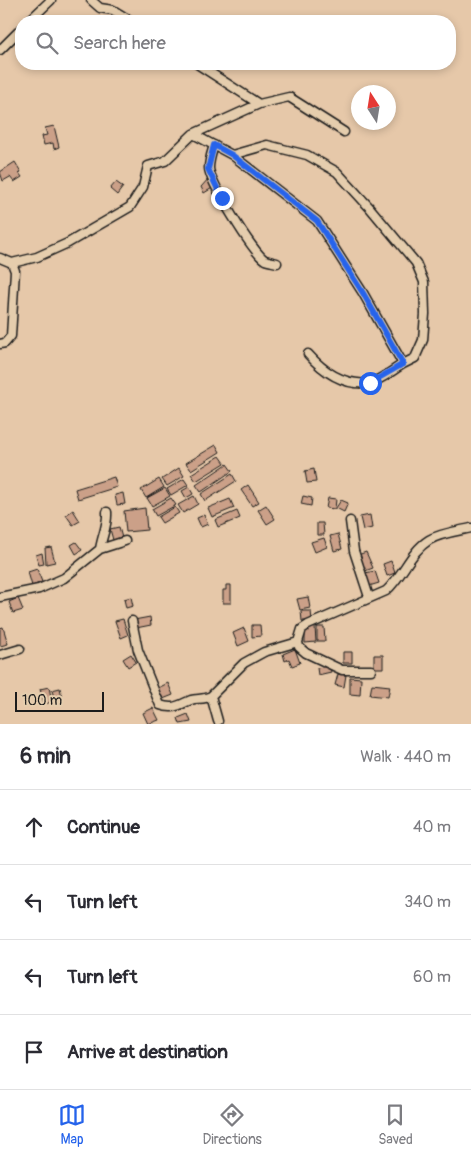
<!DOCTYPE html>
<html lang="en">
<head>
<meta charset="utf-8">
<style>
  :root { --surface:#fff; --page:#f7f7f7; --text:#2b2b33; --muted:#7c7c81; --line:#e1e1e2; --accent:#2563eb }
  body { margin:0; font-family:Pangolin,sans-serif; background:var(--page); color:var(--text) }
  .compass { position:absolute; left:351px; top:85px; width:45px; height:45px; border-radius:50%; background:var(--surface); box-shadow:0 2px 8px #0003; rotate:348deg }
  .scale { position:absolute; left:15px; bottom:12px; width:89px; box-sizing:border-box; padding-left:5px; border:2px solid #1c1c1c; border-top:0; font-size:14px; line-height:18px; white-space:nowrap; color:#1c1c1c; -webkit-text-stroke:4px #e5cdad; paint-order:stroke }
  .stop { position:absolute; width:15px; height:15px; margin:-11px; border:4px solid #2563eb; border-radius:50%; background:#fff }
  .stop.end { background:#2563eb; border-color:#fff; box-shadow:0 1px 5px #0008 }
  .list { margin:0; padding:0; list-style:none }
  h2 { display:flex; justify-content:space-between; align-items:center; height:65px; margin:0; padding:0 20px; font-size:21px }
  h2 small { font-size:16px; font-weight:400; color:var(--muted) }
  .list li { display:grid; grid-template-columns:32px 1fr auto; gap:15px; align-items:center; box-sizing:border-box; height:75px; padding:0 20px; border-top:1px solid var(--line) }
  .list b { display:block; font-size:19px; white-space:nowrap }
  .list em { font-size:16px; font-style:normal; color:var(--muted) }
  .icon { flex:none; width:28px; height:28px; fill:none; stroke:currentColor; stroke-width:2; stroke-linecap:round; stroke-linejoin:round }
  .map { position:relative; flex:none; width:471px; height:724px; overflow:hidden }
  .search { position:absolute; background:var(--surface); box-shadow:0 2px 8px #0003; left:15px; right:15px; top:15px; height:55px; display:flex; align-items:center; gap:12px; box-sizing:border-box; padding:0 18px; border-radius:20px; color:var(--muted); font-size:19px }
  .sheet { height:365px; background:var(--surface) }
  nav { display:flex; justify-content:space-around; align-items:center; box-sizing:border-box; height:70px; border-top:1px solid var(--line); background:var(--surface); font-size:14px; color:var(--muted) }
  nav a { display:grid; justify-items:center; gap:2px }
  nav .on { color:var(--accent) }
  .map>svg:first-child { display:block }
</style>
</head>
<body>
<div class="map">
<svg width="471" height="724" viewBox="0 0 471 724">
  <rect width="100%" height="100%" fill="#e6c8a9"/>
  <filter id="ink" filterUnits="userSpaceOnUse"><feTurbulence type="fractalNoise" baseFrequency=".02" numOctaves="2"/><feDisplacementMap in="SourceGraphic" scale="10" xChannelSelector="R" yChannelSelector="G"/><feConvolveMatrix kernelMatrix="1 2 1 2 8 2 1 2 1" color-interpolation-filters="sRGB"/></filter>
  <g filter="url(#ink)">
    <!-- building -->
    <path fill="#cba088" stroke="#1c1c1c" d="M54,126l5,21 -5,2 -1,-6 -9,2 -2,-9 5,-1 -2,-7z
      M15,162l6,10 -2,1 3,4 -8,5 -4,-5 -7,4 -3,-9z
      M209,178l5,9 -10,6 -3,-6z
      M116,182l7,5 -6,8 -7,-6z
      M216,445l4,7 -29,18 -5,-7z
      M220,456l5,7 -29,18 -5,-7z
      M227,464l5,7 -31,21 -5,-7z
      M179,468l5,8 -17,10 -5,-7z
      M314,469l2,13 -9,1 -2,-12z
      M232,474l4,7 -31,20 -4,-7z
      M114,477l3,10 -39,12 -3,-10z
      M159,479l5,8 -18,11 -5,-8z
      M184,479l4,6 -17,10 -4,-6z
      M248,485l11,17 -7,4 -11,-16z
      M189,487l4,7 -7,4 -4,-7z
      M165,488l5,8 -18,10 -5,-8z
      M123,493l2,11 -8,1 -2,-10z
      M194,496l4,8 -15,9 -5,-8z
      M303,496l9,2 -1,8 -10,-2z
      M171,498l5,7 -20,11 -4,-7z
      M328,498l8,1 -1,10 -9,-1z
      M230,499l4,9 -22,9 -4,-9z
      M341,500l7,3 -4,9 -8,-4z
      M266,505l9,14 -8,5 -9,-14z
      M175,507l4,6 -17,10 -4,-6z
      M145,508l2,22 -21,2 -2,-21z
      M73,510l7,11 -7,4 -7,-10z
      M237,511l3,7 -22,9 -3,-7z
      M204,515l4,9 -7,3 -4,-9z
      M370,515l2,13 -9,2 -3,-13z
      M317,523h6l1,12h-7z
      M119,527l3,11 -9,2 -3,-11z
      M338,534l4,15 -8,2 -4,-15z
      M324,538l3,9 -12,5 -4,-10z
      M76,542l6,8 -6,4 -5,-9z
      M51,547l4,15 -9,2 -1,-16z
      M366,552l7,16 -8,3 -7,-16z
      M42,553l2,11 -5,1 -3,-10z
      M391,561l4,12 -8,3 -4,-12z
      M37,569l5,13 -10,4 -4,-14z
      M375,571l4,12 -10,3 -4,-13z
      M226,585h5v18h-8v-13h3z
      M131,597l2,9 -7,2 -2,-9z
      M308,597l2,11 -10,2 -3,-11z
      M18,598l5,12 -10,3 -4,-11z
      M301,611h10l1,10h-10z
      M150,617l1,8 -15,3 -2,-8z
      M123,619l5,16 -7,3 -6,-17z
      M252,625h8l1,11 -9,1z
      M3,627l5,17 -8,2v-18z
      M315,627l1,15 -11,1v-15z
      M317,627h7l1,14h-8z
      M244,628l5,13 -11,5 -5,-13z
      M295,649l5,14 -8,3 -3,-7 -4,2 -2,-7z
      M343,652h9v11h-9z
      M131,654l5,8 -8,5 -5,-8z
      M374,655h9v13h-9z
      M330,666l1,6 -13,3 -1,-7z
      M338,674l8,1 -2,12 -9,-2z
      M350,677l11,1 -1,17 -10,-1z
      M168,683l5,12 -10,4 -5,-11z
      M372,684l18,2 -2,11 -18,-2z
      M49,687l3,15 -8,2 -4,-15z
      M60,688l2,9 -8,1 -2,-8z
      M153,708l6,12 -11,4 -5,-11z
      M188,714l3,8 -11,2 -2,-6z"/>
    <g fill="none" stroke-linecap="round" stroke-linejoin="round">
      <defs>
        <path id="minor" d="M91,0l9,8 13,2 18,11
          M29,21l22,-21
          M0,50l21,-21
          M197,64l62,40
          M193,134l39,21 85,66 46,72 40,71 12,-6 8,-18 2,-26 -1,-32 -8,-19 -46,-55 -33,-36 -30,-17 -40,-10 -35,10
          M214,145c-2,7 -5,15 -5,23 0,13 44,85 56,92 3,1 8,2 12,3
          M0,258l12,5 3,8 -4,65 -6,7 -5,1
          M12,263l25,-6 31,-14 62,-36 13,-20 5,-21 17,-5 28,-27 66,-30 30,-7 55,35
          M308,354c15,17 36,32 61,29 11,-2 24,-13 34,-19
          M350,521l4,30 15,46
          M100,549c2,-13 8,-24 7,-37
          M0,597l39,-8 25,-11 36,-29 25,-8
          M132,621l6,29 22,55c14,5 19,0 31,-5 6,-2 13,0 20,-4l33,-33 20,-11 34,-10 4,-13 6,-4 78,-34c17,-15 24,-39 43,-51 11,-7 30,-9 42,-12
          M298,642l1,5 7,6 36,17h29
          M0,655l20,-6
          M211,696l7,25"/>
      </defs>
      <!-- minor casing -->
      <use href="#minor" stroke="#1c1c1c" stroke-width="11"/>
      <!-- minor -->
      <use href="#minor" stroke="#e5cdad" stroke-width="8"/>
    </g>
  </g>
  <g fill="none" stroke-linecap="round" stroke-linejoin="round" filter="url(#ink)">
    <!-- route -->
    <path stroke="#2563eb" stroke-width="6" d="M222,198l-14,-29 6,-24 18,10 85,66 46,72 40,71 -33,19"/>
  </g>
</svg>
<svg class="compass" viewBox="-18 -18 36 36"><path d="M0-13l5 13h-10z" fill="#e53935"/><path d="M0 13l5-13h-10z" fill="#7c7c81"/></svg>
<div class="scale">100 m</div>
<div class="stop" style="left:370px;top:383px"></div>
<div class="stop end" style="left:222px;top:198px"></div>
<div class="search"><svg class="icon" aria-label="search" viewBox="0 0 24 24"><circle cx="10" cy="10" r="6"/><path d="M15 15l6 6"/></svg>Search here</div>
</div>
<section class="sheet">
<h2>6 min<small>Walk · 440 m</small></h2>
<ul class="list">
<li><svg class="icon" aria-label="ahead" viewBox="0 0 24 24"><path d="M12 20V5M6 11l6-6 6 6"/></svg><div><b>Continue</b></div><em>40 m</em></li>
<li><svg class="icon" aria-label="left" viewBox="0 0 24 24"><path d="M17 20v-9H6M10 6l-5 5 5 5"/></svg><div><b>Turn left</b></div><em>340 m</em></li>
<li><svg class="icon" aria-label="left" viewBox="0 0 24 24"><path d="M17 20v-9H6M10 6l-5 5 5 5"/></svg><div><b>Turn left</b></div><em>60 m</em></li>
<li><svg class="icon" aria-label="arrive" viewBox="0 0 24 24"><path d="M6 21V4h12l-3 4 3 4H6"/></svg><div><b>Arrive at destination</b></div></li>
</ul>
</section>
<nav>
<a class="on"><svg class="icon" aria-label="map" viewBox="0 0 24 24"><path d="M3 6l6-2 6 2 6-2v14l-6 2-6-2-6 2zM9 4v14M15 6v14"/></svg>Map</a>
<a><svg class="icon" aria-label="directions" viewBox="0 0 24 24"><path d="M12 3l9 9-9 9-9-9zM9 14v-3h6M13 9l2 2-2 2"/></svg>Directions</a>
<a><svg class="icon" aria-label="saved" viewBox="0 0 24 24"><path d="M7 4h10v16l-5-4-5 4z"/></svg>Saved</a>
</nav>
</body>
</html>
